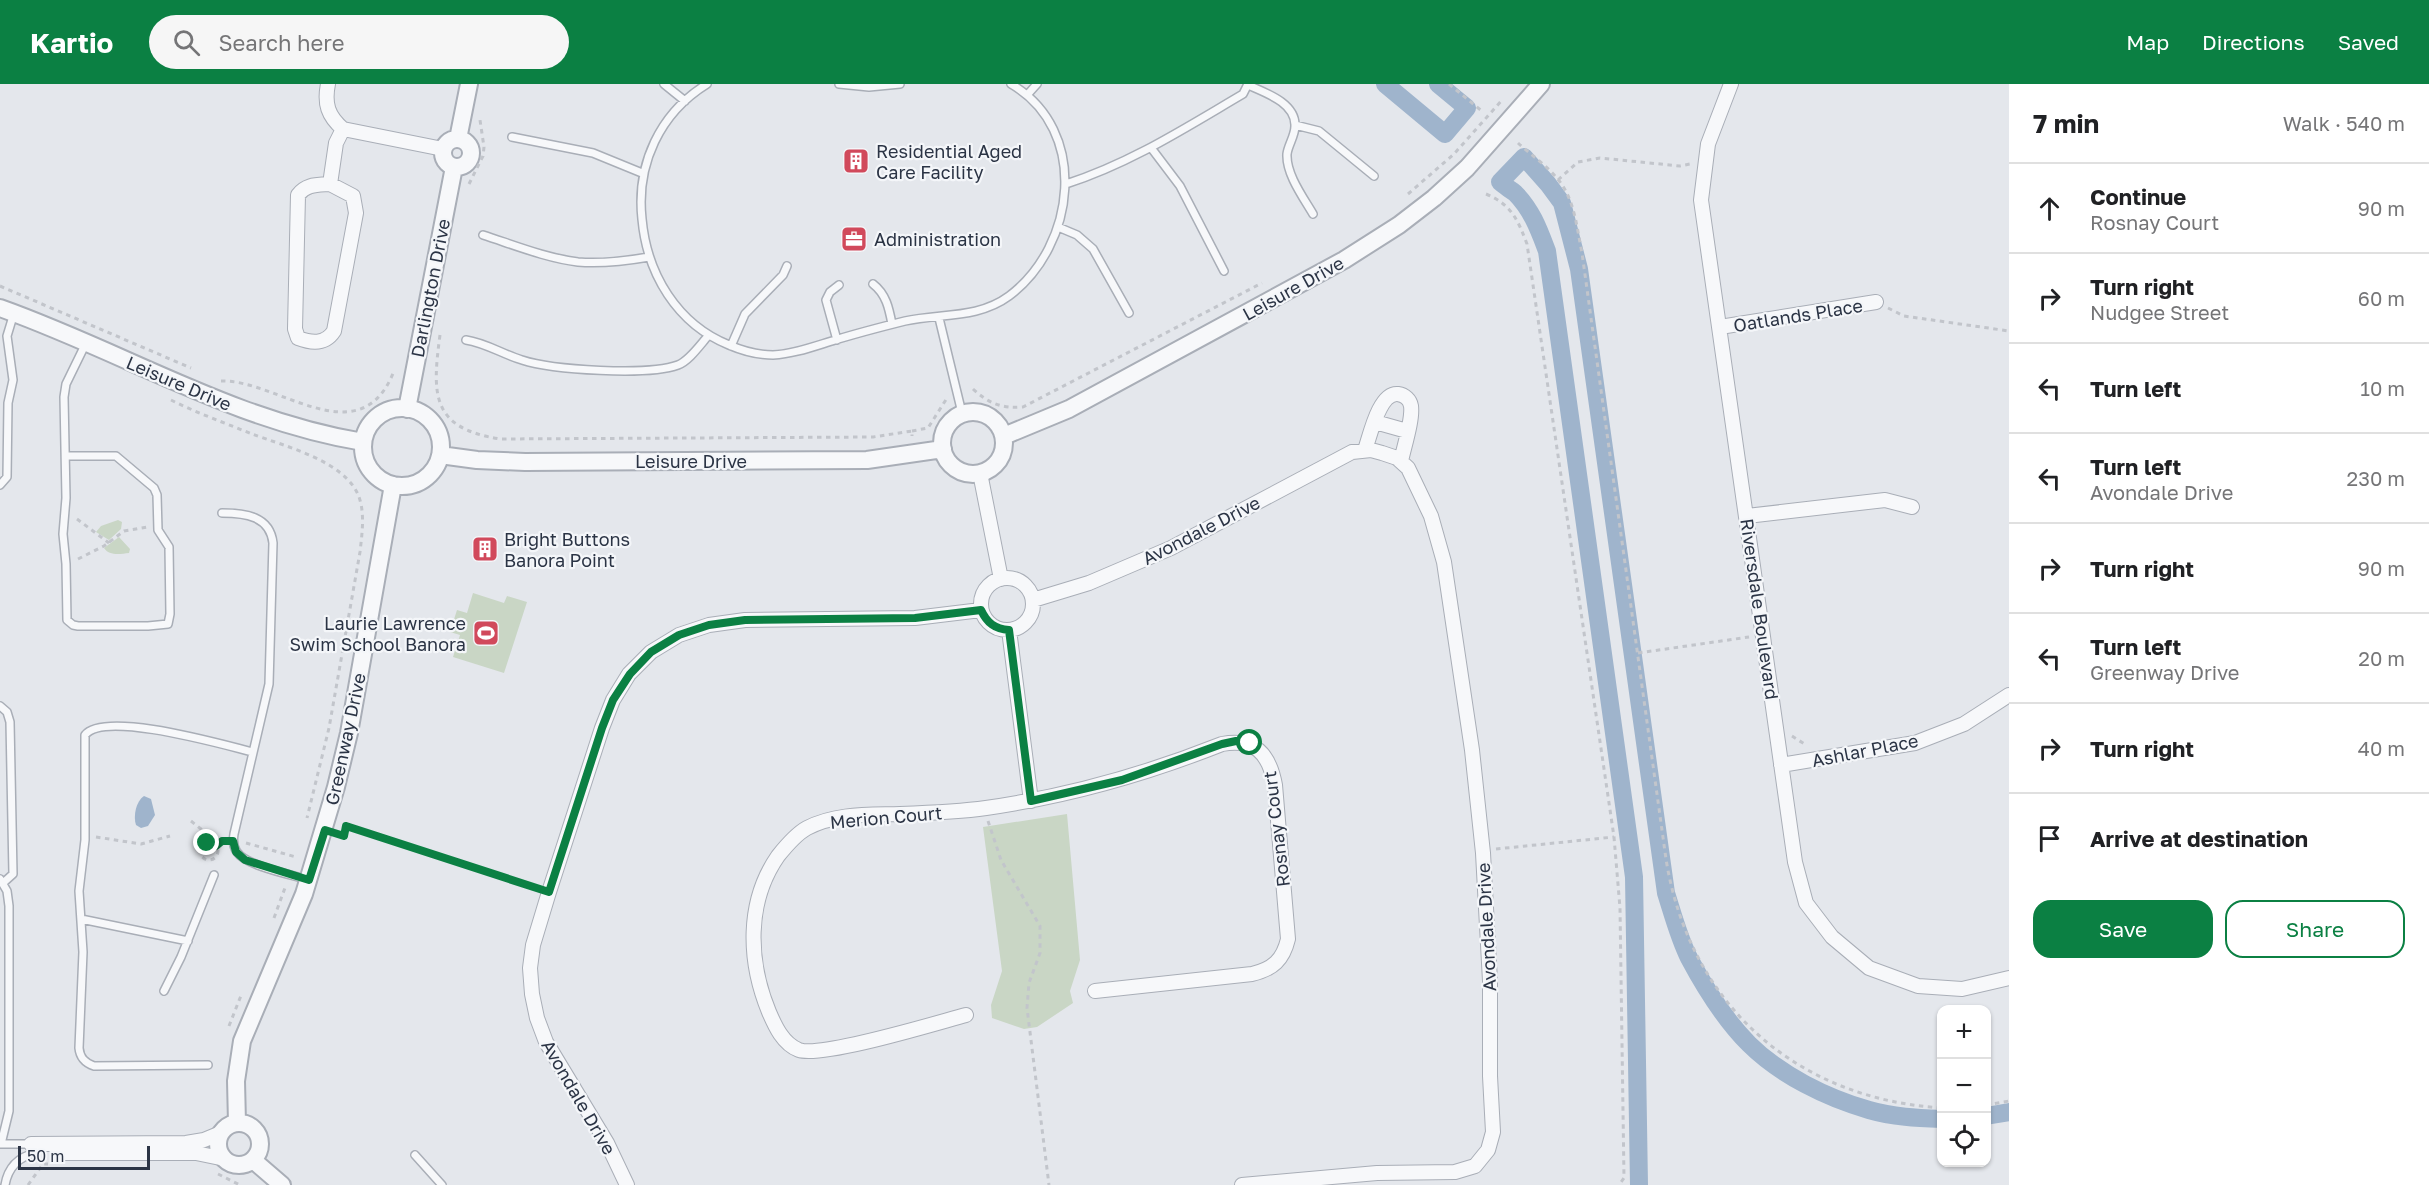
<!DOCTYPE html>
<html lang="en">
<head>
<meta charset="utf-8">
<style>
  :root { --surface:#fff; --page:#f6f6f6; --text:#202124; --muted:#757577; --line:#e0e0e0; --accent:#0b8043 }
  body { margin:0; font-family:"Golos Text",sans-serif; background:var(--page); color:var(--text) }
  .controls { position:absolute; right:18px; bottom:18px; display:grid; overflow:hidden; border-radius:12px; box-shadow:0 2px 4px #0004 }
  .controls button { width:54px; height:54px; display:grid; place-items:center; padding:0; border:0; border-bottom:2px solid var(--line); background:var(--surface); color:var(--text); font:30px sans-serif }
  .scale { position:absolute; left:18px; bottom:15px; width:132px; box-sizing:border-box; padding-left:6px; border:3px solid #2b3445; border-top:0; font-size:16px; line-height:21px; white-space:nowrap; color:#2b3445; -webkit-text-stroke:4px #f4f6f9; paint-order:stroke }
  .stop { position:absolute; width:18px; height:18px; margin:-14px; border:4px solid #0b8043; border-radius:50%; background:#fff }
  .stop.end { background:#0b8043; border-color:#fff; box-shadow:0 2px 6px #0008 }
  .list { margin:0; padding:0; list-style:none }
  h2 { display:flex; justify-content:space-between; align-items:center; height:78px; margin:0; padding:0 24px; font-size:26px }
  h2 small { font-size:20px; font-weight:400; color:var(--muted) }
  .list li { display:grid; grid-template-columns:39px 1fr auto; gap:18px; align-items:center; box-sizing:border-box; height:90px; padding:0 24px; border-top:2px solid var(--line) }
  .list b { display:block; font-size:22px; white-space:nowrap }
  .list p { margin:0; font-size:20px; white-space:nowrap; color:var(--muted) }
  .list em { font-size:20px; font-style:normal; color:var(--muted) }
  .actions { display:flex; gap:12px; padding:18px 24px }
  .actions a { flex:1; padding:14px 0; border:2px solid var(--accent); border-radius:18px; text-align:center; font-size:21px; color:var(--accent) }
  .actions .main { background:var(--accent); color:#fff }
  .icon { flex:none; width:33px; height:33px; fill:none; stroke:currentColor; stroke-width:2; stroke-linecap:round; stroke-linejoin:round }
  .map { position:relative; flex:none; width:2009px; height:1101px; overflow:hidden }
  header { display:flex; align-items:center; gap:36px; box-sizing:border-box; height:84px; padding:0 30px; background:var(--accent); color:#fff }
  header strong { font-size:28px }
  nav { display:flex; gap:33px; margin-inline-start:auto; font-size:21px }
  .search { width:420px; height:54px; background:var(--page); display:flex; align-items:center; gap:15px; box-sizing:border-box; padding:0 21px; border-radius:33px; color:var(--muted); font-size:22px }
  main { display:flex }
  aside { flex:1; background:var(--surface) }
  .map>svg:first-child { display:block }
</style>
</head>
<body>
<header>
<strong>Kartio</strong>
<div class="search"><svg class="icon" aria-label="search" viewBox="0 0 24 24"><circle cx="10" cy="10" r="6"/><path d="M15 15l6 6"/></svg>Search here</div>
<nav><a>Map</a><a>Directions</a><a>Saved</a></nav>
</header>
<main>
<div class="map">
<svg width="2009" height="1101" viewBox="0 0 2009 1101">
  <rect width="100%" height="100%" fill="#e4e7ec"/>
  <!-- green -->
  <path fill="#c9d6c5" d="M118,436l4,2 -1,7 -12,11 -13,-8 5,-6z
    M119,453l11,12 -1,4c-9,1 -20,3 -25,-5z
    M473,509l31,10 3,-7 20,6 -23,71 -51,-16 7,-22 -10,-3 7,-22 10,3z
    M1067,730l13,146 -10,31 3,12 -36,24 -13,2 -32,-11 -1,-13 11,-34 -19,-144z"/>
  <!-- water -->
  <path fill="#9fb4cc" d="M144,712l7,3 4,16 -7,11 -7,2 -5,-3c-3,-9 0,-24 8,-29z"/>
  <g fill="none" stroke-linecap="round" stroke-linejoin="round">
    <!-- canal -->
    <path stroke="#9fb4cc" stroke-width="18" d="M1385,0l60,50 22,-26 -29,-24
      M1986,1032l23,-4
      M1639,1101l-5,-308 -87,-626c-8,-21 -15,-41 -32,-58 -5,-4 -11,-7 -15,-11l24,-25 24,27 14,19 17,66 87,624c7,22 13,45 23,65 16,30 36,62 60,86 31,31 78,54 120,66 24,7 48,8 73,9"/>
    <defs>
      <path id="service" d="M664,0l21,17
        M707,0c-47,29 -71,80 -65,135 5,55 35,105 87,126 14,6 29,10 44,10 21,-1 42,-9 62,-15 23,-7 46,-13 70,-19 35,-8 73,-2 104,-25 67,-50 81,-166 2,-212
        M839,0l30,3 31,-3
        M1248,1c18,8 48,18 47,41 0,10 -7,19 -8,28 -1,20 16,43 26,60
        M1028,10l9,-10
        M1295,41l24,6 55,45
        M512,53l81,16 49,20
        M1152,65l28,37 44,85
        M1066,100c65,-21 119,-56 177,-90l5,-10
        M1058,143l19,8 16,14 36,64
        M483,151c31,10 63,23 95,27 23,2 48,-1 71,-5
        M873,200c13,10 16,24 19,40
        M939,234l23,95
        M466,256c20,3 36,14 56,20 30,10 126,16 156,5 11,-4 22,-20 30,-29
        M837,256l-11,-40 4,-8 9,-7
        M731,262l14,-32 38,-39 4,-9
        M66,372h50l38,32 3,7 1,35 11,17 1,67 -2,10 -20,2h-70l-5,-1 -6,-5 -1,-56 -3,-30 3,-36 -2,-101 2,-13 20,-41
        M0,401l7,-8 1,-74 5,-23 -6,-44 7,-23
        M222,429c23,0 48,3 51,30l-4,141 -35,150c-1,6 -1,13 3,18 9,14 56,23 72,28
        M0,622l7,6 3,10 3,152 -10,9
        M0,795l7,12 2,15v205l-8,33
        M81,835l107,22
        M164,907l17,-34 33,-82
        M208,981l-114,1c-9,-3 -14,-8 -15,-18l4,-96 -4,-61 6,-51v-105c19,-25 139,10 168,17
        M0,1060h31
        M415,1071l27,30
        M5,1101c3,-17 13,-28 30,-32"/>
      <path id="minor" d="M328,0c-4,20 0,32 15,45l100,20
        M1731,0l-23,60 -7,56 94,662 11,41 26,34 37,31 49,18 44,3 47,-11
        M330,100l23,12 3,17 -22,118c-9,14 -23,12 -36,7l-3,-9 3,-134c8,-11 19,-10 32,-11z
        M330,100l6,-41 7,-14
        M1720,243l156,-25
        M1375,338l32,9
        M1365,366c5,-14 14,-58 33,-56 7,1 12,6 13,12 2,13 -7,41 -10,55
        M980,389l21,106
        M1747,432l138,-16 27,7
        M981 520a26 26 0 1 1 52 0a26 26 0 1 1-52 0Z
        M1033,516l56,-17 82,-35 181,-96 19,-2 11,3 15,5 11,10 23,48 13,46 28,188 11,103 7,128v95l3,56 -5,18 -13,16 -20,6 -78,1 -135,12
        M1009,546l22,171
        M1781,681l134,-22 49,-19 45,-29
        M966,931c-30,8 -144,43 -167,35 -16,-6 -24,-24 -30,-38 -21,-51 -23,-110 9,-156 8,-10 18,-22 29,-28 29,-15 62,-13 93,-14 29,-1 58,-2 86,-6 84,-12 158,-33 236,-64 33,-6 47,9 53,41l13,154c-5,21 -15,30 -36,35l-157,17
        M31,1060l155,-1 18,-3 17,-7
        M59,1069h137l29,6
        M627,1101l-20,-42 -61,-101 -9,-24 -5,-24 -2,-26 3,-23 16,-53 53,-164 11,-28 16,-26 22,-22 28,-17 30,-10 36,-5 170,-2 66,-8"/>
      <path id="tertiary" d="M458,55l11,-55
        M443 69a14 14 0 1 1 28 0a14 14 0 1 1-28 0Z
        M0,224c124,44 231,112 363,134
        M363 363a39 39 0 1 1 78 0a39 39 0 1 1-78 0Z
        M407,325l47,-242
        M942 359a31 31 0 1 1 62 0a31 31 0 1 1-62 0Z
        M1004,352l65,-27 275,-149 55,-35 35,-27 33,-30 74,-84
        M440,371l37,5 48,2 342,-2 76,-11
        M237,1039l-1,-42 6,-40 62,-147 32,-107 13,-54 44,-248
        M218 1060a21 21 0 1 1 42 0a21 21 0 1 1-42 0Z
        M253,1076l29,25"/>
    </defs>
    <!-- service casing -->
    <use href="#service" stroke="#a9aeb7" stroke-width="10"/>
    <!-- minor casing -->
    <use href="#minor" stroke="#a9aeb7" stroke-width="16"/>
    <!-- tertiary casing -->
    <use href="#tertiary" stroke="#a9aeb7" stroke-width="20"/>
    <!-- path -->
    <path stroke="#c2c5cb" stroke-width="3" stroke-dasharray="4.5 4.5" stroke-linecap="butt" d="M1449,0l34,28
      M1518,59c13,12 31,24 42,39 15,20 17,47 22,71l84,606c23,145 130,240 276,249
      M1558,96l20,-18 22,-4 80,8 10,-2
      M469,100l14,-28 1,-9 -4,-27
      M1408,110l46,-40 49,-55
      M1486,110c25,10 32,26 41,50l87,593 6,71 4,270 -5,7
      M0,202l191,82
      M1888,224l16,8 105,15
      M440,251c-8,60 -9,93 60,104l373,-2 39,-6v5
      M221,297c56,-2 139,77 173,-10
      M973,305c15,14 29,20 50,18l239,-124
      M171,316c26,13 54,23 81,34 32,12 94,27 107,63 6,17 3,37 1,55l-31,176 -22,90
      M912,347l16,-3 19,-30
      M77,435l32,24
      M78,475l26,-13 20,-15 23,-4
      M1638,569l111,-16
      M1792,652l14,9
      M191,737l10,8 6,14
      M988,737l13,39 39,66v27l-11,30 -2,25 22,177
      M338,750l6,2 2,-10 190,62
      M96,753l45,7 29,-8
      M200 767a9 9 0 1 1 18 0a9 9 0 1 1-18 0Z
      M246,759l50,14
      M1496,765l118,-12
      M274,834l12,-33
      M229,942l13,-33
      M1986,1021l23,-4
      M218,1090l22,11
      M28,1101l15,-21h5"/>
    <!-- service -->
    <use href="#service" stroke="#f7f8fa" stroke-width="7"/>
    <!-- minor -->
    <use href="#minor" stroke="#f7f8fa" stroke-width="14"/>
    <!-- tertiary -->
    <use href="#tertiary" stroke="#f7f8fa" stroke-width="16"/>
  </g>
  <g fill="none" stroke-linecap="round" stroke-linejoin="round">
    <!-- route -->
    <path stroke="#0b8043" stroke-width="8" d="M207,759l9,3 6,-5h11l3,11 9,8 64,20 16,-50 19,6 2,-10 203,66 53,-164 11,-28 17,-26 21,-22 28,-17 30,-10 36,-5 170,-2 66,-8c6,13 14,19 28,20l22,171 91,-21 100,-36 14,-3 14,2"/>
  </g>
  <!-- icons -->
  <defs>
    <symbol id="building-square" viewBox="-11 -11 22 22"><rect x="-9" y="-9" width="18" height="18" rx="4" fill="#d1495b" stroke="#f4f6f9"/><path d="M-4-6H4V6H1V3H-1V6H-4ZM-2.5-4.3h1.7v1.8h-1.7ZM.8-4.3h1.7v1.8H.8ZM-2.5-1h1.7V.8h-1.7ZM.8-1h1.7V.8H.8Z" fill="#fff"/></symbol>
    <symbol id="office-square" viewBox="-11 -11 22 22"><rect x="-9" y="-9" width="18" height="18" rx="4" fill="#d1495b" stroke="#f4f6f9"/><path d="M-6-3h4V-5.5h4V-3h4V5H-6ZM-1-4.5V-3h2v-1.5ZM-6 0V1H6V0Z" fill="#fff"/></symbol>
    <symbol id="stadium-square" viewBox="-11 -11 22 22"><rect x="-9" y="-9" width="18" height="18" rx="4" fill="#d1495b" stroke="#f4f6f9"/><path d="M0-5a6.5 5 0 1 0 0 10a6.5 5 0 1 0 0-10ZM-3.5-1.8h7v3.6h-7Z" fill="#fff"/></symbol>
  </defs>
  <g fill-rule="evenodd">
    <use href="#building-square" x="841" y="62" width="30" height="30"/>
    <use href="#office-square" x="839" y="140" width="30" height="30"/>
    <use href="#building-square" x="470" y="450" width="30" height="30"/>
    <use href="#stadium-square" x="471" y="534" width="30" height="30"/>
  </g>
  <g text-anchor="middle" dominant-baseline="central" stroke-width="4.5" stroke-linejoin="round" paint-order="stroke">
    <!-- poi labels -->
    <g font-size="18" fill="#2b3445" stroke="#f4f6f9" text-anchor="start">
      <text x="876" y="67">Residential Aged<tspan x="876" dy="21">Care Facility</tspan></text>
      <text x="874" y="155">Administration</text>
      <text x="504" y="455">Bright Buttons<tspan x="504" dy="21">Banora Point</tspan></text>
      <text x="466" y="539" text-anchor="end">Laurie Lawrence<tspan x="466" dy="21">Swim School Banora</tspan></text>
    </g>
    <!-- street labels -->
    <g font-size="18" fill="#2b3445" stroke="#f4f6f9">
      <text transform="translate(430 204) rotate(-79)">Darlington Drive</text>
      <text transform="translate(1293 204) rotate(-29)">Leisure Drive</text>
      <text transform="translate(1798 231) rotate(-9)">Oatlands Place</text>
      <text transform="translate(179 299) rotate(23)">Leisure Drive</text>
      <text x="691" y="377">Leisure Drive</text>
      <text transform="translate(1201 446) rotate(-27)">Avondale Drive</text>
      <text transform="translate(1760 525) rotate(82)">Riversdale Boulevard</text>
      <text transform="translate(345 655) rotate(-78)">Greenway Drive</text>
      <text transform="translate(1865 666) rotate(-11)">Ashlar Place</text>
      <text transform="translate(886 733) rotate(-5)">Merion Court</text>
      <text transform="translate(1276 745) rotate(-97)">Rosnay Court</text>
      <text transform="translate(1486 843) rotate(-93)">Avondale Drive</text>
      <text transform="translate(579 1013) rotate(60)">Avondale Drive</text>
    </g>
  </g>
</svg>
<div class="controls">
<button>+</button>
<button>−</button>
<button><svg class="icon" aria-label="locate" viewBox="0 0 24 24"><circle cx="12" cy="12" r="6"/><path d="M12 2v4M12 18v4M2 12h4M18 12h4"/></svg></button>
</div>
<div class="scale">50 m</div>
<div class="stop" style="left:1250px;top:659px"></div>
<div class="stop end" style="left:207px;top:759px"></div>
</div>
<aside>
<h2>7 min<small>Walk · 540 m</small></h2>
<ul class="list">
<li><svg class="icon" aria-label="ahead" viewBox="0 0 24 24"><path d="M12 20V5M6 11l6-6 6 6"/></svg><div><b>Continue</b><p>Rosnay Court</p></div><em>90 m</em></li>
<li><svg class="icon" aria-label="right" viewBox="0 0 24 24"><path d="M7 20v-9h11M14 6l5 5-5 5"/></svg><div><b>Turn right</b><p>Nudgee Street</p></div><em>60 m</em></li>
<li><svg class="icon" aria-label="left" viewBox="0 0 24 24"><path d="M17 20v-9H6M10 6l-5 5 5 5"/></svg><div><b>Turn left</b></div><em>10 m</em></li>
<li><svg class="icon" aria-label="left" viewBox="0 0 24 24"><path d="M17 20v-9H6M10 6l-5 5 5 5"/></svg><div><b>Turn left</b><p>Avondale Drive</p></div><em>230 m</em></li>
<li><svg class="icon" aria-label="right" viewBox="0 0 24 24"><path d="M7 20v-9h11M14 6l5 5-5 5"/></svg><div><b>Turn right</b></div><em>90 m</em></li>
<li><svg class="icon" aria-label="left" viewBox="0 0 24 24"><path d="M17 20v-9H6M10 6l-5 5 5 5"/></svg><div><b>Turn left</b><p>Greenway Drive</p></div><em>20 m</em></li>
<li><svg class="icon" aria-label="right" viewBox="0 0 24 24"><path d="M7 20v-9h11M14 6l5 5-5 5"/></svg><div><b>Turn right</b></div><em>40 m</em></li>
<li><svg class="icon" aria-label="arrive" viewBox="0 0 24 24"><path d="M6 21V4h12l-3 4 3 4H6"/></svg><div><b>Arrive at destination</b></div></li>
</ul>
<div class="actions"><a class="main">Save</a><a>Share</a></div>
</aside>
</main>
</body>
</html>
